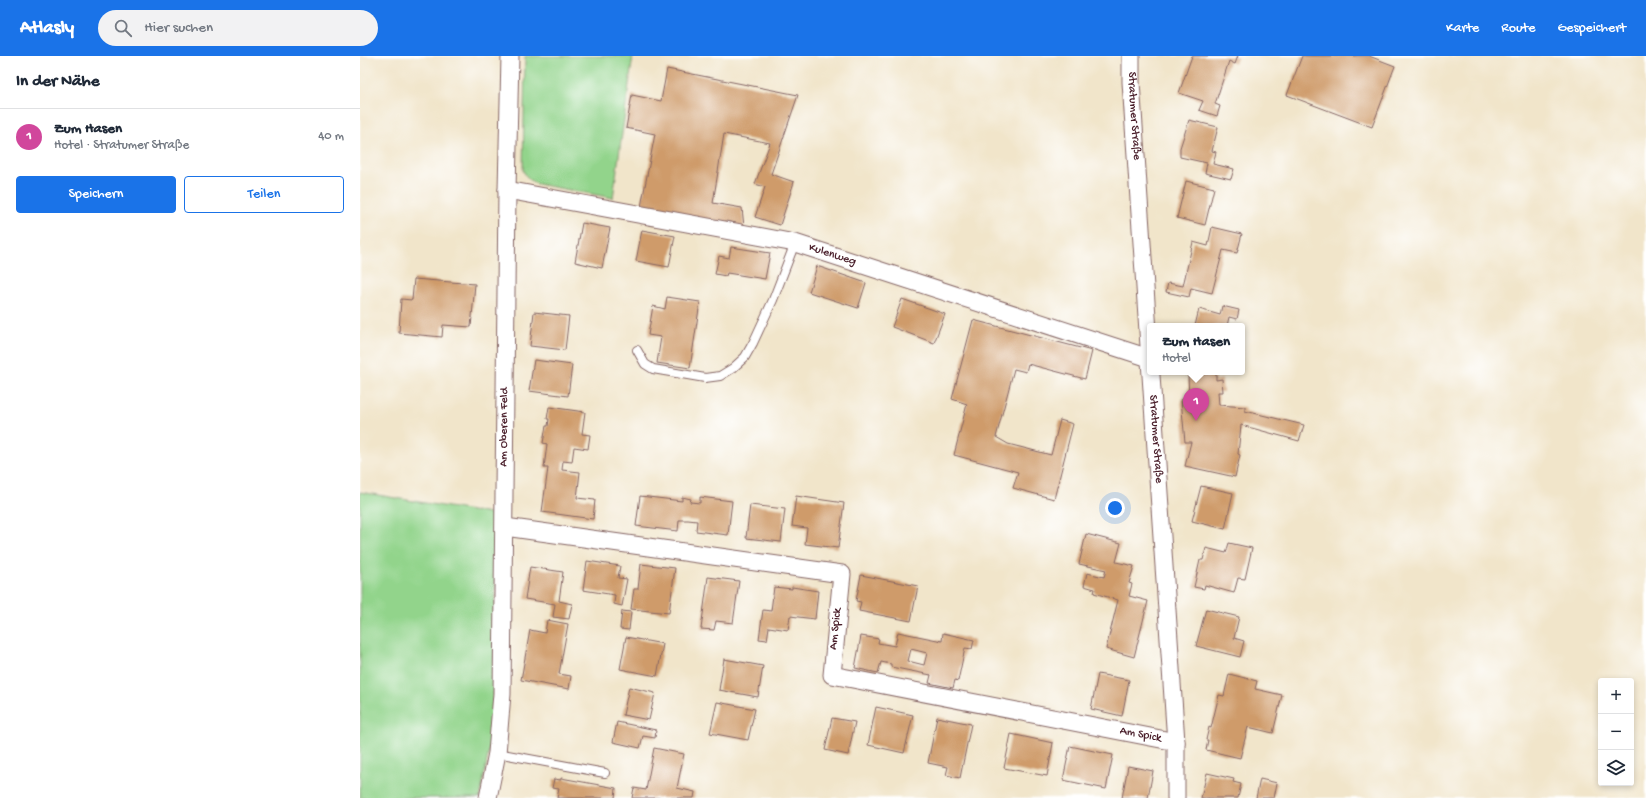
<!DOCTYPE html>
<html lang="de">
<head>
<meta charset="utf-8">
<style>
  :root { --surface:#fff; --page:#f2f2f3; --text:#1f2937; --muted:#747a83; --line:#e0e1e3; --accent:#1a73e8 }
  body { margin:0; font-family:"Gochi Hand",sans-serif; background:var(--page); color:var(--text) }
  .controls { position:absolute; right:12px; bottom:12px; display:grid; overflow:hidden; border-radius:4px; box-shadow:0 2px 6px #0003 }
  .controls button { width:36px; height:36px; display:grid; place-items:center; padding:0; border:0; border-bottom:1px solid var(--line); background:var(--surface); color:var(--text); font:20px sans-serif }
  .you { position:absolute; left:755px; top:452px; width:14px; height:14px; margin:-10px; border:3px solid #fff; border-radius:50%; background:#1a73e8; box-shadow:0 0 0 6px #1a73e833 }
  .badge { display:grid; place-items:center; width:26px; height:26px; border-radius:50%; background:var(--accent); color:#fff; font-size:13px; font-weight:700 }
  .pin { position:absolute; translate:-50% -33px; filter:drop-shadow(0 1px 2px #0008) }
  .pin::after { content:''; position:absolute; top:21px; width:14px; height:12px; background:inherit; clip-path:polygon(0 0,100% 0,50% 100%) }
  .popup { position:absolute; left:787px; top:267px; width:98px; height:52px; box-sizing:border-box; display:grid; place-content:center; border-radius:4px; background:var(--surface); filter:drop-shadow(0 1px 3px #0005); font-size:13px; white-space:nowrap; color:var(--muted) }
  .popup b { font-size:15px; color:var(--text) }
  .popup::after { content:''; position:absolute; left:50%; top:100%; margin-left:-8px; border:8px solid transparent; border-top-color:var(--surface) }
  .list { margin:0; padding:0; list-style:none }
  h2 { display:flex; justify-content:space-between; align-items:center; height:52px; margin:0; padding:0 16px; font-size:17px }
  h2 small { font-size:13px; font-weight:400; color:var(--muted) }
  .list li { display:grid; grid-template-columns:26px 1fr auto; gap:12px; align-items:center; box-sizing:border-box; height:56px; padding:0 16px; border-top:1px solid var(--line) }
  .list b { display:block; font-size:15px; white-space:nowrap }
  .list p { margin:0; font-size:13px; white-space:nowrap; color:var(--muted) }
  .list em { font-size:13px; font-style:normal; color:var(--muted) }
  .actions { display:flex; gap:8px; padding:12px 16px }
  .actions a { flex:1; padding:9px 0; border:1px solid var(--accent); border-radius:4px; text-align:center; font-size:14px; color:var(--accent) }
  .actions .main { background:var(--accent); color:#fff }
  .icon { flex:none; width:22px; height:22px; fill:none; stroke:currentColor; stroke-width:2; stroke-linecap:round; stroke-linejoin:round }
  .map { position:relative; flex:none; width:1286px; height:742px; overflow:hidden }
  header { display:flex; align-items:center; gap:24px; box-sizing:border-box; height:56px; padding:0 20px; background:var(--accent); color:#fff }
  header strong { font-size:19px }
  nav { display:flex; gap:22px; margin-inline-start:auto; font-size:14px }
  .search { width:280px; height:36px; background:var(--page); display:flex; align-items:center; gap:10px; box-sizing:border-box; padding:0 14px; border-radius:22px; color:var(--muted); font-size:15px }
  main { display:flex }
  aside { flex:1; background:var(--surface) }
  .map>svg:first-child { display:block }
</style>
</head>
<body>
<header>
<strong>Atlasly</strong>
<div class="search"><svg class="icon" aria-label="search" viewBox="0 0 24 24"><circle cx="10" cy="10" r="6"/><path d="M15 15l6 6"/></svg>Hier suchen</div>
<nav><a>Karte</a><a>Route</a><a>Gespeichert</a></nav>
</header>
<main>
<aside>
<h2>In der Nähe<small></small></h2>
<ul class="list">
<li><span class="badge" style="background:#d1479c">1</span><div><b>Zum Hasen</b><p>Hotel · Stratumer Straße</p></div><em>40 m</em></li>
</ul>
<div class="actions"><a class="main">Speichern</a><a>Teilen</a></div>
</aside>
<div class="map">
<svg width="1286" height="742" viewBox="0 0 1286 742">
  <rect width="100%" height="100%" fill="#fff"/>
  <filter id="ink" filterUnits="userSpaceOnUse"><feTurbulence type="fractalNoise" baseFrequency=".025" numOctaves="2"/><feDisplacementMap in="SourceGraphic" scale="8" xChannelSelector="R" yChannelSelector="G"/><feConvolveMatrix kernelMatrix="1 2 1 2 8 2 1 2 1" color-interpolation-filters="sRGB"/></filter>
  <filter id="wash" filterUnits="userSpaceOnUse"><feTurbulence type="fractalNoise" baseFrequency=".012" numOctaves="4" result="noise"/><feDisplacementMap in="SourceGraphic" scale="16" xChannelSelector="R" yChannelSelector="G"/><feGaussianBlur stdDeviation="0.9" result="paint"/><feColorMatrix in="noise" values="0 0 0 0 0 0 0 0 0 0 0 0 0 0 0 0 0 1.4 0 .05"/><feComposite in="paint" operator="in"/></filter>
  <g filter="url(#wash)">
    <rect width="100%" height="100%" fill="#f1e5ca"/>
    <!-- green -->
    <path fill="#92d48b" stroke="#6e7a5b" d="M165,0h108l-20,142 -76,-14c-7,-3 -11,-7 -14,-14z
      M0,436l136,23 -2,175 -5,60 -9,48h-120z"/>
    <g id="blocks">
      <!-- building -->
      <path fill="#cf9b6a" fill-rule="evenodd" d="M832,0h46l-3,8 -6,-3 -14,43 5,2 -3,10 -18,-6 4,-9 -24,-8z
        M942,0h67l26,10 -23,61 -85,-32z
        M307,13l131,26 -27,79 23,8 -14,43 -25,-8 10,-30 -10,-3 15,-41 -46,-9 -11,69 29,5 2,19 -103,-20 14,-73 -29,-6 6,-33 29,6z
        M829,64l29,7 -6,24 4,1 -3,12 21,5 -3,10 -26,-6 2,-10 -27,-6v-9z
        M826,125l28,7 -9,37 -28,-7z
        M222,167l28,5 -8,40 -27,-6z
        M852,171l30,7 -5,19 -14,-3 -11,43 -21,-5 -2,9 -23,-5 2,-9 15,3 10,-44 15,4z
        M282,174l33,6 -6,31 -33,-6z
        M371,191l39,6 -5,26 -38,-6 -1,3 -11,-2 4,-18 10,2z
        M457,210l49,17 -8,25 -49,-16z
        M54,223l61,5 -4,43 -28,-2 -1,12 -43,-4 2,-34 11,1z
        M307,241l33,5 -10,66 -33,-5 4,-26 -13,-2 5,-29 12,3z
        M542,243l43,15 -11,29 -42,-16z
        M862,250l17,4 -2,9 -8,-2 -2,9h-32l4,-17 21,6z
        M174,256l35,4 -4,34 -35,-4z
        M613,264l119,31 -7,28 -57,-15 -2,8 -12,-3 -18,68 12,7 43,11 9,-35 13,4 -19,75 -41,-11 5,-16 -64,-17 13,-51 -15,-5z
        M174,304l38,5 -4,31 -39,-5z
        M856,317v7l6,-1 1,13h-5l1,13 26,2v4l59,14 -5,16 -58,-16 -3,29 2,1 -5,22 -50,-11 6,-24h-6l-4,-43 8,-1 -1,-23z
        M189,351l36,5 -3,22 8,1 -2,14 -14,-2 -2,15 -9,-1 -1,9 18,2 -3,26 18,2 -2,19 -51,-7 6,-44h-4l3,-24 -4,-1 3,-17h2l1,-7h-2z
        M841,430l32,7 -8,36 -33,-8z
        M280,440l42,5v-4l9,2 -1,3 10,1v-6l32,4 -4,34 -32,-4 1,-10 -9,-1h-9l-1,11 -42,-5z
        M436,440l48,7 -6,45 -33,-4 2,-16 -15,-2z
        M390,449l35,4 -4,33 -35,-4z
        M726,478l35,9 -5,19 18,4 -5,17 3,1 -3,12 19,5 -14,56 -28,-8 12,-49 -24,-7 1,-4 -11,-3 3,-13 17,4 2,-7 -27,-6z
        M869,487l23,5 -7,31 -7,-1 -4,15 -29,-8 -1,4 -10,-2 6,-27h3l3,-12 20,5z
        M227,505l33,5 -2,12 9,1 -5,27 -8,-2 1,-9 -32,-5z
        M281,508l34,4 -6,45 -38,-4 3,-20h4z
        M170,511l33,5 -4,29 13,3 -3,15 -16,-2 2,-13 -30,-5z
        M501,519l57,11 -7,35 -52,-10 2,-9 -5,-1z
        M348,521l31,4 -6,42 -17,-2 -2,9 -13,-1z
        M414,531l18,2v-2l26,4 -3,28 -25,-3 -2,14 -19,-3 -2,13 -8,-1 4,-29 8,1z
        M846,553l33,8 -5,21 10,3 -4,16 -44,-11z
        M262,555l9,1 -2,18 -9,-1z
        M187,564l21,4 -9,50 12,2 -2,13 -48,-9 9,-50 15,3z
        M538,576l44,9 1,-8 31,7 -2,9 -7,-1 -7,33 -3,-1 -2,8 -24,-5 2,-8 -40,-8v-3l-10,-2 -3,11 -23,-5 6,-32 18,3 -1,4 17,3zM551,593l16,4 -3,12 -16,-4z
        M266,581l37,7 -6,32 -37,-7z
        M364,603l39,7 -5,31 -39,-7z
        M738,618l31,6 -7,36 -31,-7z
        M869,618l28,7 -2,8 27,6 -9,38 -25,-6 -8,31 -34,-8 2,-10h-2l3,-13 2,1 8,-33 5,1z
        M269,631l26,6 -6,27 -26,-5z
        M357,646l38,7 -7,31 -38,-7z
        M516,651l37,8 -9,38 -36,-8z
        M577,661l34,7 -11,54 -14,-3 2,-8 -20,-4z
        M472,662l23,4 -7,33 -23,-5z
        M257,666l39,8 -1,8 -12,-2 -3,12 -27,-6z
        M651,678l42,9 -6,33 -43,-8z
        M710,690l43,9 -7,34 -43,-9z
        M294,692l30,6 -7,34 18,4 -1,6h-62l2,-10 12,2z
        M768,710l25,5 -5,27h-26z
        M847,717l27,6 -1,3 8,2 -3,14h-37z
        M201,722l55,10 -1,10h-58l2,-9 -7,-1 2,-9 7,1z
        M900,723l17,4 -3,15h-18z"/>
    </g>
  </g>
  <g filter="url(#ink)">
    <use href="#blocks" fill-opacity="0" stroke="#846463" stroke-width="1"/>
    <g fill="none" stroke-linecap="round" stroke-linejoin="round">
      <defs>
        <path id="service" d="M277,294l8,14 8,5 52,9 15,-2 13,-8 12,-11 8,-14 20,-43 22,-57
          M137,697l108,20"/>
        <g id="minor">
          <path id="s1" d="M771,0v26l45,660v56"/>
          <path id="s2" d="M147,134l288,53 354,115"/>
          <path id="s3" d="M145,471l337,47 -10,101 344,67"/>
          <path id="s4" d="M128,742l9,-45 5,-59 5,-504 3,-134"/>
        </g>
      </defs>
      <!-- service casing -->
      <use href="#service" stroke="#846463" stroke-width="10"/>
      <!-- minor casing -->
      <use href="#minor" stroke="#846463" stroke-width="19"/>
      <!-- service -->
      <use href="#service" stroke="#fff" stroke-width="8"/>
      <!-- minor -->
      <use href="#minor" stroke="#fff" stroke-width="17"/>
    </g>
  </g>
  <g text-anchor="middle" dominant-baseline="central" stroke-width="3.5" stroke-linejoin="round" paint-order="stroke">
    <!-- street labels -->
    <g font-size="12" fill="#4a1f2b" stroke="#fff">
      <text stroke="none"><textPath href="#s1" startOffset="60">Stratumer Straße</textPath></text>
      <text stroke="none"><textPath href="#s2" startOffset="332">Kulenweg</textPath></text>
      <text stroke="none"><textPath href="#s4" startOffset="372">Am Oberen Feld</textPath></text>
      <text stroke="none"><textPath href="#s1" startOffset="384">Stratumer Straße</textPath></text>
      <text transform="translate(476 573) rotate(-84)">Am Spick</text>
      <text stroke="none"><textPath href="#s3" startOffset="756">Am Spick</textPath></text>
    </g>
  </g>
</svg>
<div class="controls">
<button>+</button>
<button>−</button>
<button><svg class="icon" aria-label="layers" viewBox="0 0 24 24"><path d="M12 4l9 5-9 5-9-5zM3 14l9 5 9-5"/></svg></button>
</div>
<div class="you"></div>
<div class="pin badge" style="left:836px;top:365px;background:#d1479c">1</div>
<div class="popup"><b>Zum Hasen</b>Hotel</div>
</div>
</main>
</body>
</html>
